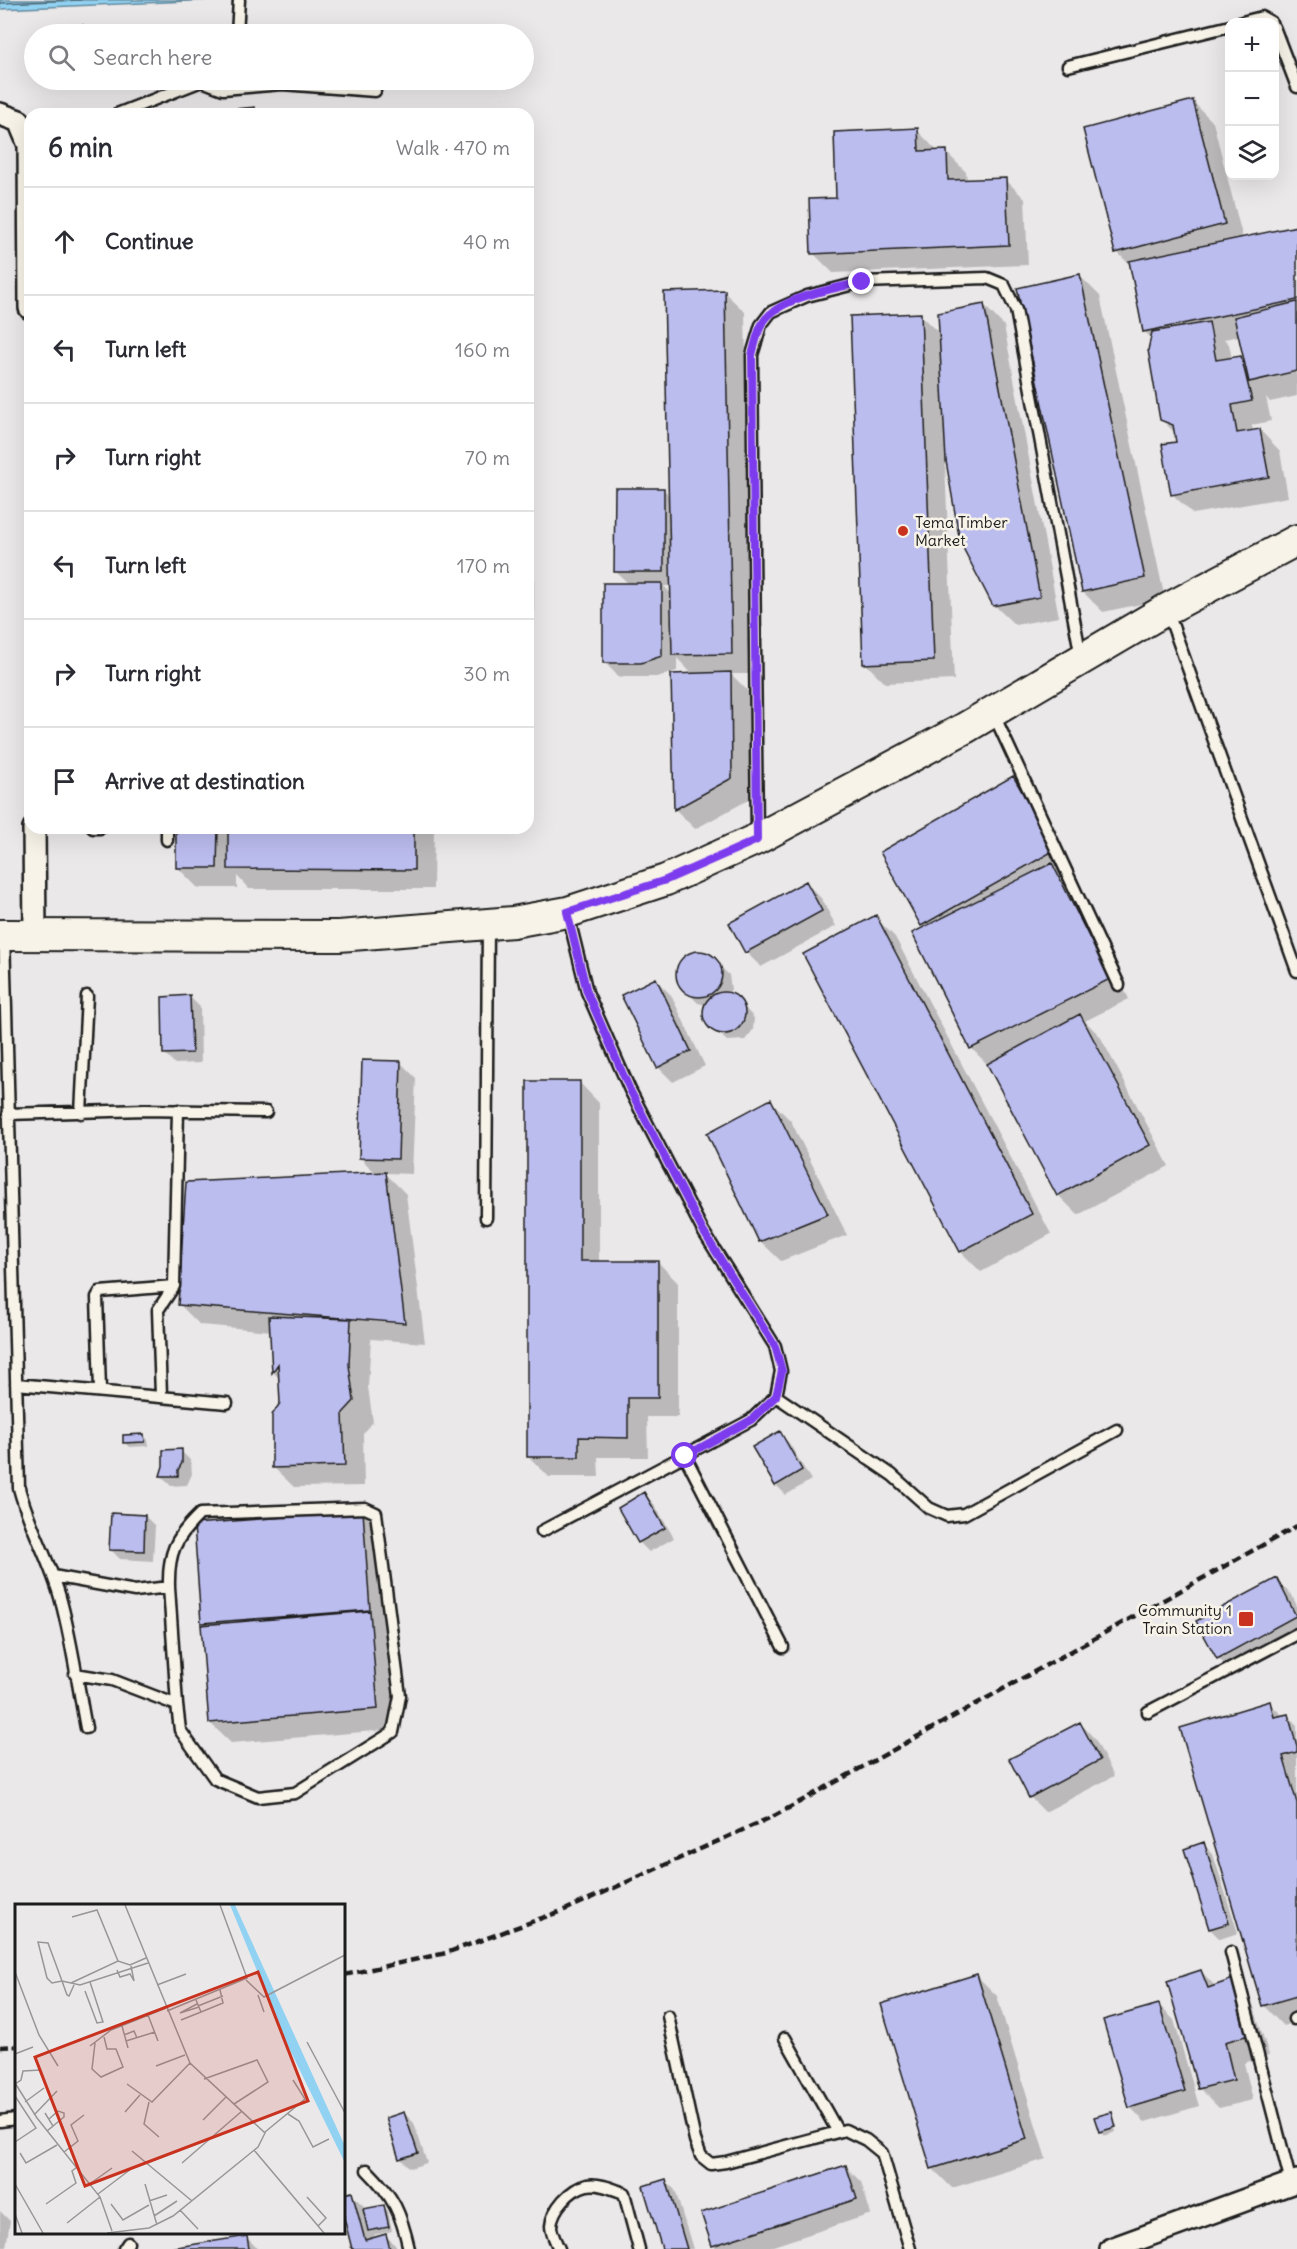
<!DOCTYPE html>
<html lang="en">
<head>
<meta charset="utf-8">
<style>
  :root { --surface:#fff; --page:#f7f7f7; --text:#2b2b33; --muted:#7c7c81; --line:#e1e1e2 }
  body { margin:0; font-family:Delius,sans-serif; background:var(--page); color:var(--text) }
  .controls { position:absolute; right:18px; top:18px; display:grid; overflow:hidden; border-radius:12px; box-shadow:0 6px 24px #0002 }
  .controls button { width:54px; height:54px; display:grid; place-items:center; padding:0; border:0; border-bottom:2px solid var(--line); background:var(--surface); color:var(--text); font:30px sans-serif }
  .stop { position:absolute; width:18px; height:18px; margin:-14px; border:4px solid #7c3aed; border-radius:50%; background:#fff }
  .stop.end { background:#7c3aed; border-color:#fff; box-shadow:0 2px 6px #0008 }
  .list { margin:0; padding:0; list-style:none }
  h2 { display:flex; justify-content:space-between; align-items:center; height:78px; margin:0; padding:0 24px; font-size:26px }
  h2 small { font-size:20px; font-weight:400; color:var(--muted) }
  .list li { display:grid; grid-template-columns:39px 1fr auto; gap:18px; align-items:center; box-sizing:border-box; height:108px; padding:0 24px; border-top:2px solid var(--line) }
  .list b { display:block; font-size:22px; white-space:nowrap }
  .list em { font-size:20px; font-style:normal; color:var(--muted) }
  .icon { flex:none; width:33px; height:33px; fill:none; stroke:currentColor; stroke-width:2; stroke-linecap:round; stroke-linejoin:round }
  .map { position:relative; flex:none; width:1297px; height:2249px; overflow:hidden }
  .search { position:absolute; background:var(--surface); box-shadow:0 6px 24px #0002; left:24px; top:24px; width:510px; height:66px; display:flex; align-items:center; gap:15px; box-sizing:border-box; padding:0 21px; border-radius:33px; color:var(--muted); font-size:22px }
  .panel { position:absolute; background:var(--surface); box-shadow:0 6px 24px #0002; left:24px; top:108px; width:510px; height:726px; border-radius:18px }
  .map>svg:first-child { display:block }
</style>
</head>
<body>
<div class="map">
<svg width="1297" height="2249" viewBox="0 0 1297 2249">
  <rect width="100%" height="100%" fill="#ebe8e9"/>
  <filter id="ink" filterUnits="userSpaceOnUse"><feTurbulence type="fractalNoise" baseFrequency=".0167" numOctaves="2"/><feDisplacementMap in="SourceGraphic" scale="12" xChannelSelector="R" yChannelSelector="G"/><feConvolveMatrix kernelMatrix="1 2 1 2 8 2 1 2 1" color-interpolation-filters="sRGB"/></filter>
  <g filter="url(#ink)">
    <!-- water -->
    <path fill="#91d2f3" stroke="#62899d" stroke-width="1.5" d="M0,0h214l-214,9z"/>
    <!-- shadow -->
    <path fill="#0003" fill-rule="evenodd" d="M82,26l5,8h-23v-6z
      M1192,101l21,21 30,117 54,-12v169l-27,6 -4,-5 5,24 -19,4 1,7 7,-2 20,21 8,46 -95,17 -21,-20 5,-59 -15,-15 -10,-81 -8,-8 -13,-65 -14,-14zM1240,336l6,27 -5,-5 -9,1 -3,-15 -5,-5z
      M917,130l21,22h8l20,20 1,9 38,-2 20,20 3,66 -195,8 -20,-20 25,-54z
      M1080,276l20,20 65,303 -62,13 -20,-20z
      M724,292l21,20 7,362h-21l20,20 1,104 -57,31 -20,-20 18,-134 -16,-17v13l-20,6h-38l-15,-15 25,-78 -13,-12 48,-82 6,6zM664,586h8v9z
      M984,305l20,21 55,291 -44,8 -21,-20 -49,-143 9,218 -69,3 -20,-20 55,-348 21,20z
      M528,549l6,6v64h-6z
      M1013,778l20,21 41,72 -10,6 8,8 57,114 -44,22 15,15 69,130 -91,49 -20,-20 -67,-127 -20,-20 -49,-123z
      M178,828h256l-1,61h-184l-12,-13v12h-39l-21,-21z
      M805,882l16,16 15,28 -75,41 -15,-15z
      M875,917l20,20 156,297 -70,38 -20,-20 -156,-297z
      M702,953l6,2 21,20 2,14 -2,4 6,4 19,21 -1,12 -8,10 -18,1 -20,-19v-17l-9,-2 -16,-16 -4,-14 2,-7 8,-10z
      M656,980l15,15 34,71 -32,16 -15,-15z
      M190,997l10,10 1,56 -26,1 -10,-10z
      M401,1063l15,15 -4,96 -27,-1 21,21 19,149 -54,-4 -3,48 5,35 -10,12 1,52 -70,1 -21,-20 9,-63 -2,-25 -7,-7 -1,-41 -72,-6 -20,-20 197,-131 -17,-16z
      M579,1082l20,21v160l59,-1 20,21v134h-31l1,40h-50l1,20h-50l-20,-20z
      M771,1101l20,20 56,114 -66,26 -21,-20z
      M780,1433l9,10 22,37 -25,15 -10,-10z
      M144,1436l4,4 1,6 -20,1 -5,-5z
      M181,1451l10,10 1,13 -5,11 -16,1 -10,-10z
      M644,1494l10,10 20,34 -25,14 -10,-10z
      M362,1512l21,21 15,196 -167,14 -21,-20 -4,-97 -4,-4z
      M145,1516l10,10 -2,35 -33,-2 -10,-10z
      M1276,1580l16,15 5,11v33l-64,34 -15,-15z
      M1269,1703l14,13 4,-1 10,10v296l-14,5 -20,-21z
      M1080,1723l15,16 19,37 -69,36 -15,-15z
      M1203,1844l10,10 25,79 -18,6 -10,-10z
      M1201,1971l15,16 16,-6 20,20 17,54 -25,8 9,37 -34,8 -20,-20z
      M977,1976l20,20 49,163 -94,29 -20,-20z
      M1159,2005l15,15 25,86 -54,16 -15,-15z
      M404,2113l10,10 13,40 -17,5 -10,-10z
      M1111,2113l4,4h-3l4,15 -12,4 -4,-5z
      M846,2167l15,15 10,32 -107,35h-47l-4,-4z
      M665,2180l10,10 18,59h-29z
      M351,2194l16,15 16,-3 5,5 4,20 -18,4 1,4 11,-3 13,13h-46l-9,-37v-16z
      M0,2211l10,10 -4,26h-6z
      M246,2237l12,12h-81z"/>
    <g fill="none" stroke-linecap="round" stroke-linejoin="round">
      <!-- shore -->
      <path stroke="#4b6572" stroke-width="1.5" d="M0,3l81,-3"/>
    </g>
    <!-- building -->
    <path fill="#bcbdef" stroke="#1c1c1c" stroke-width="1.5" d="M83,25v9h-20l-1,-8z
      M1193,100l32,124 -110,29 -32,-124z
      M255,107v7h-20v-5z
      M918,128l1,23 28,-1 1,30 58,-2 3,67 -198,9 -2,-55 27,-1 -2,-66z
      M1297,226v74l-154,32 -14,-71z
      M1080,274l65,304 -63,14 -65,-304z
      M725,290l7,364 -60,1 -8,-363z
      M1297,302v69l-48,11 -15,-65z
      M984,304l56,293 -47,9 -33,-64 -14,-81 -8,-148z
      M921,313l13,348 -71,3 -13,-348z
      M1209,322l7,38 25,-4 11,45 -20,4 5,28 23,-4 9,48 -98,18 -9,-51 14,-2 -3,-17 -13,-5 -12,-70 4,-18z
      M615,488h49v84h-50z
      M603,583h59v73l-21,7h-38z
      M731,672l1,106 -58,32 -3,-136z
      M1013,776l42,74 -134,76 -41,-74z
      M176,828h42l-1,40h-41z
      M228,828h186v42l-186,-1z
      M1052,863l58,116 -140,70 -58,-116z
      M806,881l16,30 -77,42 -16,-30z
      M876,915l156,299 -72,38 -157,-298z
      M676 974a23 23 0 1 1 46 0a23 23 0 1 1-46 0Z
      M656,978l35,73 -34,17 -36,-73z
      M703 1013a21 21 0 1 1 42 0a21 21 0 1 1-42 0Z
      M190,995l2,58 -29,1 -1,-57z
      M1080,1014l70,131 -93,51 -70,-132z
      M362,1060l39,1 -3,98 -39,-1z
      M527,1081h53v180h78v137h-30v40l-49,-1v20h-52z
      M771,1099l57,115 -69,28 -52,-109z
      M386,1172l19,151 -227,-18 8,-123z
      M269,1316l82,3 -2,46 5,36 -11,12 2,53 -73,2v-53l8,-12 -2,-39 -6,9z
      M780,1431l22,39 -27,16 -23,-39z
      M144,1434l1,8 -22,1v-8z
      M182,1449v14l-4,7v6h-18l3,-10v-16z
      M644,1492l21,36 -27,15 -20,-35z
      M363,1511l7,99 -169,13 -7,-99z
      M111,1513l34,2 -1,36 -35,-1z
      M1277,1578l19,38 -79,43 -21,-38z
      M370,1611l8,98 -169,14 -8,-98z
      M1270,1701l4,16 14,-3 9,32v6l-14,4 14,47v193l-35,10 -82,-278z
      M1080,1722l20,38 -71,38 -20,-39z
      M1204,1842l25,81 -20,6 -25,-80z
      M1201,1970l7,18 25,-9 16,56 -24,7 9,38 -36,9 -31,-108z
      M977,1974l50,165 -96,30 -50,-165z
      M1159,2004l26,87 -56,17 -26,-88z
      M404,2112l14,41 -19,6 -13,-41z
      M1112,2112l4,15 -17,5 -5,-15z
      M846,2165l11,34 -145,47 -11,-33z
      M666,2179l21,70h-25l-19,-63z
      M352,2192l13,48 21,-6 4,15h-38l-8,-31v-24z
      M384,2205l5,22 -21,4 -5,-22z
      M247,2236l2,13h-78v-1z"/>
    <g fill="none" stroke-linecap="round" stroke-linejoin="round">
      <defs>
        <path id="lane" d="M1242,22l20,-5 9,5
          M1274,27l23,60
          M237,34l2,-34
          M1068,66l162,-40
          M202,81l21,8 59,-5 93,7
          M117,114l87,-34
          M1167,610l130,361
          M994,715l125,270
          M93,828h7
          M167,828v12
          M757,836l-5,-481 9,-30 10,-13 36,-16 55,-14 125,-4 17,7 12,25 65,347
          M4,935l15,553c10,39 32,74 42,113 11,41 17,85 25,127
          M81,1113l6,-117
          M8,1114l137,-4 121,2
          M486,1218l2,-293
          M16,1384l211,19
          M100,1390l-3,-93 3,-5 74,-6
          M161,1395l-3,-85 16,-24 4,-176
          M776,1396l116,79 37,33 18,8 17,-2 153,-84
          M685,1456l98,191
          M542,1531l209,-111 25,-24 5,-25 -6,-25 -72,-115 -73,-141 -43,-98 -19,-77
          M53,1576l82,15 34,-4c-1,-34 6,-49 31,-73l165,-6 11,5 24,183 -7,36 -98,61 -37,4 -43,-18 -35,-49 -3,-25 -65,-25 -37,-6
          M169,1587l8,118
          M1148,1712l149,-78
          M1231,1952l60,231
          M668,2016l27,124 6,16 10,8 15,-2 119,-32 21,10 16,13 28,96
          M1294,2019l3,-1
          M785,2038l53,94
          M0,2121l16,-2
          M367,2170c27,27 34,43 42,79
          M124,2249l4,-6
          M559,2249c-3,-7 -8,-16 -8,-23 1,-17 19,-37 36,-41 13,-2 26,4 37,8l15,56"/>
        <path id="street" d="M0,114l19,7 10,24 1,163
          M34,828l1,107
          M1111,2249l186,-68"/>
        <path id="secondary" d="M0,935l339,1 174,-14 55,-10 98,-32 91,-41 208,-111 202,-119 130,-69"/>
      </defs>
      <!-- lane casing -->
      <use href="#lane" stroke="#1c1c1c" stroke-width="15"/>
      <!-- street casing -->
      <use href="#street" stroke="#1c1c1c" stroke-width="26"/>
      <!-- secondary casing -->
      <use href="#secondary" stroke="#1c1c1c" stroke-width="34"/>
      <!-- lane -->
      <use href="#lane" stroke="#f7f3e8" stroke-width="10"/>
      <!-- street -->
      <use href="#street" stroke="#f7f3e8" stroke-width="21"/>
      <!-- secondary -->
      <use href="#secondary" stroke="#f7f3e8" stroke-width="30"/>
      <!-- rail -->
      <path stroke="#1c1c1c" stroke-width="4.5" stroke-dasharray="9 4.5" stroke-linecap="butt" d="M344,1975l102,-22 121,-44 209,-94 521,-289
        M0,2047l16,-1"/>
    </g>
  </g>
  <g fill="none" stroke-linecap="round" stroke-linejoin="round" filter="url(#ink)">
    <!-- route -->
    <path stroke="#7c3aed" stroke-width="8" d="M685,1456l66,-36 25,-24 6,-25 -7,-25 -72,-115 -73,-141 -43,-98 -20,-80 99,-32 91,-40 -5,-485c3,-10 5,-22 10,-31 15,-27 72,-35 100,-42"/>
  </g>
  <!-- markers -->
  <g fill="#c8321e" stroke="#f7f3e8" stroke-width="2">
    <circle cx="903" cy="531" r="6"/>
    <rect x="1238" y="1611" width="16" height="16" rx="3"/>
  </g>
  <g text-anchor="middle" dominant-baseline="central" stroke-width="5" stroke-linejoin="round" paint-order="stroke">
    <!-- poi labels -->
    <g font-size="16" fill="#1c1c1c" stroke="#f7f3e8" text-anchor="start">
      <text x="915" y="522">Tema Timber<tspan x="915" dy="18">Market</tspan></text>
      <text x="1232" y="1610" text-anchor="end">Community 1<tspan x="1232" dy="18">Train Station</tspan></text>
    </g>
  </g>
  <!-- overview -->
  <g transform="translate(15 1904)">
    <rect width="330" height="330" fill="#ebe8e9"/>
    <path d="M215,1h5l110,241v17l-57,-117z" fill="#91d2f3"/>
    <path fill="none" stroke="#989697" stroke-width="1.5" d="M57,13l25,-7 21,51M102,66l3,7 10,-3 4,7 -3,-15M0,68l24,63 19,31M231,76l18,17 81,-42M56,79l47,-22 12,4 16,-7M59,81l-5,11 -2,-1 -5,-14 -14,-38 -10,-1 9,36 5,5 10,-2 18,4 68,-22M142,81l29,-11M70,87l12,32 6,-1 -13,-40M243,91l6,17M181,96l5,12 22,-9 -3,-13M182,100l-17,9 19,-6M183,102l25,-10M152,107l80,-33 -27,-73M133,111l10,26M166,116l20,-8M107,122l6,22M109,131l10,-4 3,7M111,137l29,-9M292,138l38,71M80,139l-3,26 9,8 22,-10 -7,-18h-9l-3,-12M75,142l21,-16 55,-22M0,150l18,-7M141,162l29,-11M189,175l53,-19 11,22 -34,22M0,179l22,35 63,79 12,34M0,180l6,-4 2,-9 18,-1M112,180l25,18 38,-39M0,192l21,32 -21,14M10,198l19,-14M134,198l-5,22 15,13M110,208l15,-17M30,209l8,13 -6,5M273,210l11,7 14,26 16,-8M19,211l23,-24M34,215l9,-8 6,2v4l-11,9M188,216l23,-23M250,228l40,-33 -12,-19M239,246l70,83M117,247l60,50M49,248l14,-11 -7,-16 13,-10M5,249l6,10 31,-18M167,259l60,-52M76,279l21,-15M0,280l28,49M130,280l12,41M83,290l33,-25M292,293l19,21 -8,8M134,297l18,-6M31,300l30,-21 -4,-12 5,-4M96,300l12,16 26,-15M165,306l18,19M0,310l7,19M139,312l23,-15M52,319l33,-26M92,329l42,-5 24,-12 85,-69 7,-14 -75,-70 -65,-158"/>
    <path fill="#c8321e" fill-opacity="0.15" stroke="#c8321e" stroke-width="3" d="M243,68l50,129 -223,85 -50,-129z"/>
    <rect width="330" height="330" fill="none" stroke="#1c1c1c" stroke-width="3"/>
  </g>
</svg>
<div class="controls">
<button>+</button>
<button>−</button>
<button><svg class="icon" aria-label="layers" viewBox="0 0 24 24"><path d="M12 4l9 5-9 5-9-5zM3 14l9 5 9-5"/></svg></button>
</div>
<div class="stop" style="left:685px;top:1456px"></div>
<div class="stop end" style="left:862px;top:282px"></div>
<div class="search"><svg class="icon" aria-label="search" viewBox="0 0 24 24"><circle cx="10" cy="10" r="6"/><path d="M15 15l6 6"/></svg>Search here</div>
<section class="panel">
<h2>6 min<small>Walk · 470 m</small></h2>
<ul class="list">
<li><svg class="icon" aria-label="ahead" viewBox="0 0 24 24"><path d="M12 20V5M6 11l6-6 6 6"/></svg><div><b>Continue</b></div><em>40 m</em></li>
<li><svg class="icon" aria-label="left" viewBox="0 0 24 24"><path d="M17 20v-9H6M10 6l-5 5 5 5"/></svg><div><b>Turn left</b></div><em>160 m</em></li>
<li><svg class="icon" aria-label="right" viewBox="0 0 24 24"><path d="M7 20v-9h11M14 6l5 5-5 5"/></svg><div><b>Turn right</b></div><em>70 m</em></li>
<li><svg class="icon" aria-label="left" viewBox="0 0 24 24"><path d="M17 20v-9H6M10 6l-5 5 5 5"/></svg><div><b>Turn left</b></div><em>170 m</em></li>
<li><svg class="icon" aria-label="right" viewBox="0 0 24 24"><path d="M7 20v-9h11M14 6l5 5-5 5"/></svg><div><b>Turn right</b></div><em>30 m</em></li>
<li><svg class="icon" aria-label="arrive" viewBox="0 0 24 24"><path d="M6 21V4h12l-3 4 3 4H6"/></svg><div><b>Arrive at destination</b></div></li>
</ul>
</section>
</div>
</body>
</html>
